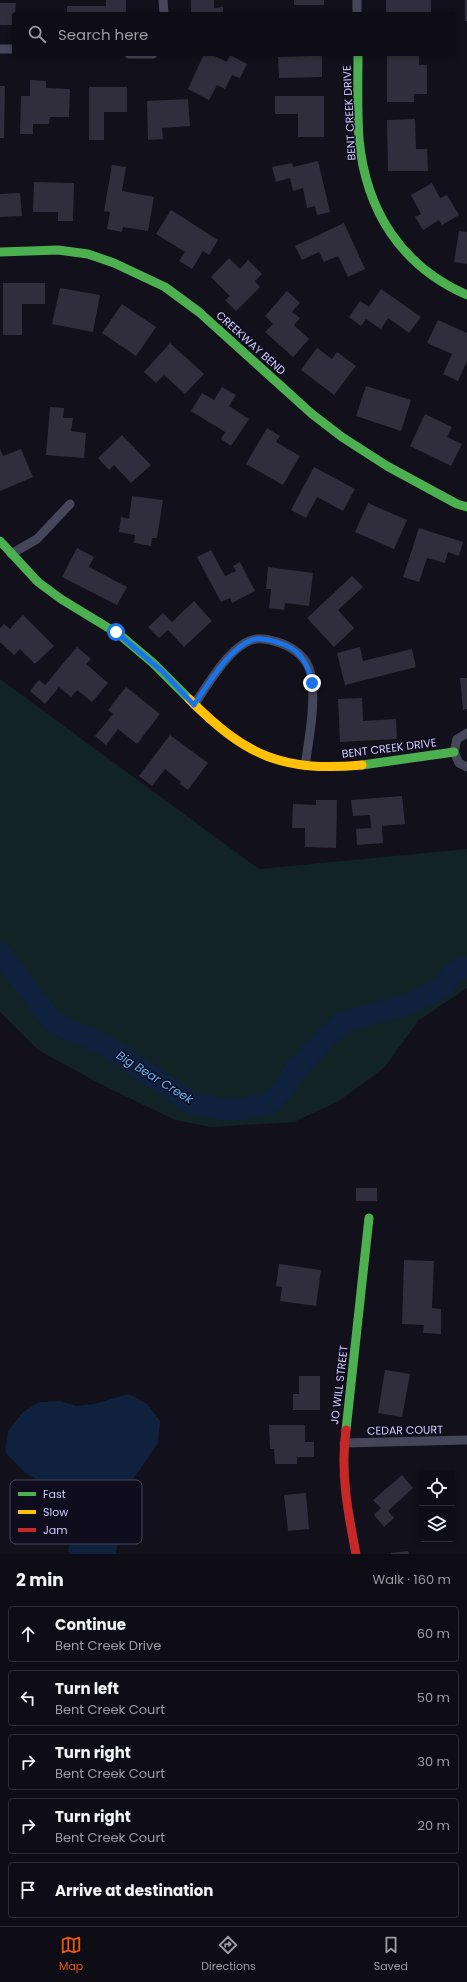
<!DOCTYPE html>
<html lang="en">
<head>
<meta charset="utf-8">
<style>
  :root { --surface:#0e0c14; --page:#1c1a22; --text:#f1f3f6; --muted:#9b9ba0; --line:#2e2c34; --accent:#ea580c }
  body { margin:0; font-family:Poppins,sans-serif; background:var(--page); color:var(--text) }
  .controls { position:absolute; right:12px; bottom:12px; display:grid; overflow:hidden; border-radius:4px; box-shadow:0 2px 6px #0003 }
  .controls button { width:36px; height:36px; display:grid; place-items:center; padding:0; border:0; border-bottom:1px solid var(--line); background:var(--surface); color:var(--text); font:20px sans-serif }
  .stop { position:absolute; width:12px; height:12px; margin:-9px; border:3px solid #1a73e8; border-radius:50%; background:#fff }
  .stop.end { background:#1a73e8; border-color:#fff; box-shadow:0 1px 4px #0008 }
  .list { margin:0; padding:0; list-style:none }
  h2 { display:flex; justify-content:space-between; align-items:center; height:52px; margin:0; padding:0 16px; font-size:17px }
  h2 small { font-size:13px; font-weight:400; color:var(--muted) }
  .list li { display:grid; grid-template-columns:26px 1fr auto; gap:12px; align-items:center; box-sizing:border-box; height:56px; margin:0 8px 8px; padding:0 8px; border:1px solid var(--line); border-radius:4px }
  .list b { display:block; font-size:15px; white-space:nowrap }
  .list p { margin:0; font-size:13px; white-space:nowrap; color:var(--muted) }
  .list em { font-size:13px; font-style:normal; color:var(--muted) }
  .icon { flex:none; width:22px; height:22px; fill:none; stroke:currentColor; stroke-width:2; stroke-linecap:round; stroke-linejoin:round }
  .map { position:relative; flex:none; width:467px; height:1554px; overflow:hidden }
  .search { position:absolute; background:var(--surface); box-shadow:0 2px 6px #0003; left:12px; right:12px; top:12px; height:44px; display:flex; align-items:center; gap:10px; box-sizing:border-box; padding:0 14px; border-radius:4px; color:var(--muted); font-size:15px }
  .sheet { height:372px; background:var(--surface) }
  nav { display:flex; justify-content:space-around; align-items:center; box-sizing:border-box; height:56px; border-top:1px solid var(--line); background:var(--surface); font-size:11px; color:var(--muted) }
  nav a { display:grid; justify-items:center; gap:2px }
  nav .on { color:var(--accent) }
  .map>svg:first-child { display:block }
</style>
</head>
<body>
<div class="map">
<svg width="467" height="1554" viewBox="0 0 467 1554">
  <rect width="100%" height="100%" fill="#12101a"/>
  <!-- green -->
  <path fill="#112324" d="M0,679l259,190 208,-20v139l-49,33 -33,46 -46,34 -45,21 -83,5 -36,-7 -71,-34 -66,-36 -38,-38z"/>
  <!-- water -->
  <path fill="#0f213c" d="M129,1394l18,10 13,17 -2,22 -31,45 -11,66h-46l-2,-3 6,-23 15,-18 -6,-10 -21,-7 -37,-20 -20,-21 3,-21 15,-19 16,-10 21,-1 16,5 18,-2z"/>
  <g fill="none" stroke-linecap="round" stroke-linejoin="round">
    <!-- river -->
    <path stroke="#0f213c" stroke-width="22" d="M0,953l54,70 49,21 89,59 30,6h21l16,-3 13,-5 12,-12 11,-19 46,-47 71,-20 31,-16 10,-14 8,-5h6"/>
  </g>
  <!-- building -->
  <path fill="#302e3c" d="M106,0h20v14h-59v-8h39z
    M191,0h23v8l9,-1v7h-32z
    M294,0h30v5h-30z
    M386,0h45v14h-45z
    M465,0h2v21h-2z
    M0,3h16l-2,22h-14z
    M204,54h6l17,8 3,-7 17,9 -7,14 -8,-3 -7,14 -8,-4 -8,15 -21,-11z
    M309,54h13v23l-43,1 -1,-21 31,-1z
    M387,55h32v10h8v29h-13v8h-27z
    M30,80l16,1v7l24,1 -1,28h-19l-1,7h-16v10h-13l1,-38h9z
    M0,86h5l-1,52h-4z
    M89,87h38v25h-23v28h-15z
    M275,96h49v41h-26v-23h-23z
    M188,99l2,27 -28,2 1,11 -15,1 -1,-39z
    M415,119l1,30h11l1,22h-40l-1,-51z
    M318,161l12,51 -13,3 -2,-9 -8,2 -4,-20 -10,3 -3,-13 -14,4 -4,-15 20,-4 1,4z
    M112,165l14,2 -4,24 32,6 -6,34 -25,-4 -1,5 -15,-3 3,-17 -6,-1z
    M34,182l40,1 -1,38h-15v-9h-25z
    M432,183l8,15 7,-3 12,20 -17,10 -3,-5 -16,10 -8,-13 6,-3 -10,-19z
    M20,193l2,23 -22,1v-23z
    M171,210l47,30 -9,15 -6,-4 -11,18 -13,-8 6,-9 -29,-18z
    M344,223l21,46 -17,8 -10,-21 -14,6 -5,-10 -17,8 -7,-14z
    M459,231l8,1v32l-13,-2z
    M229,258l11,11 8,-9 14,14 -7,7 5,6 -24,24 -11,-11 5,-4 -19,-19z
    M3,283h42v21h-23v31h-19z
    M60,288l40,7 -7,37 -41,-8z
    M381,289l40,28 -12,16 -21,-15 -7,11 -15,-10 -5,7 -12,-9 11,-16 9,6z
    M287,291l13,12 -8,9 8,6 -6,7 15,14 -16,18 -28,-25 8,-8 -8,-8z
    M122,304l34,23 -20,29 -34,-23z
    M438,320l29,13v28l-9,20 -15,-7 9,-20 -25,-11z
    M170,343l34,31 -19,20 -21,-19 -8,8 -12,-11z
    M317,348l15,11 5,-7 19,14 -22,29 -33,-25z
    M366,386l45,14 -10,31 -45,-15z
    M222,387l14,8 -7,11 20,13 -18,27 -10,-7 4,-7 -34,-21 11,-18 12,7z
    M50,407l14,1 -1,10h10l-2,13 15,2 -2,25 -38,-3z
    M425,414l27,13 -5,10 15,7 -11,22 -41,-20z
    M267,428l13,8 -4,6 24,14 -17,29 -37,-21z
    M122,435l29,30 -20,18 -17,-18 -5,5 -11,-12z
    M0,449l3,7 18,-7 12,28 -33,14z
    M314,467l41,22 -12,22 -26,-14 -11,21 -15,-8z
    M132,496l31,4 -6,38h-5l-1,8 -17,-3 1,-8 -16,-3 2,-15 8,2z
    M368,503l39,17 -13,29 -39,-17z
    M419,528l44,14 -4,14 -11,-4 -3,11 -18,-5 -8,24 -16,-5z
    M77,548l17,9 -5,10 38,20 -10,18 -55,-28z
    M211,550l14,26 11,-5 -3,-5 7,-4 15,29 -23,12 -2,-5 -9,4 -24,-45z
    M268,567l45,6 -4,33 -24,-3 -1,7 -15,-2 2,-19h-5z
    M352,576l11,11 -25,23 16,18 -20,19 -27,-29z
    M194,601l18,20 -28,26 -16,-17 -9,8 -11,-11 15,-14 9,9z
    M23,615l31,31 -19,18 -15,-15 -6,6 -14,-13v-14l4,-4 6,5z
    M77,647l14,12 -5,5 22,19 -16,19 -15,-12 -6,7 -12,-10 -14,17 -15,-13 9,-11 6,5z
    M360,647l3,14 49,-12 4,18 -71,18 -8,-32z
    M460,678h7v31l-4,1z
    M126,687l34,27 -23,30 -19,-15 -12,16 -11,-9 18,-22 -5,-4z
    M362,698l1,23 33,-2 1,20 -57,3 -2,-43z
    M170,735l38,28 -20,27 -8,-6 1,-2 -16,-13 -13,17 -13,-10z
    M402,796l3,28 -23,2 1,17 -26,2 -1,-16 15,-1 -1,-13 -17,1 -2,-16z
    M316,800h21l-1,48 -31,-1v-19h-13l1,-24 23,1z
    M356,1188h21v13h-21z
    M404,1260l30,1 -2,47 9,1v25l-18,-1 1,-8 -22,-1z
    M279,1264l42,6 -5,36 -36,-5 2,-14 -6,-1z
    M385,1370l25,4 -8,43 -24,-4z
    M299,1376h21v34h-27v-16h6z
    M269,1425h36v17h9v15h-17v7h-22l-1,-15h-4z
    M402,1475l11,13 -25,23 6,7 -10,9 -10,-12 7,-7 -8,-8z
    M306,1493l3,36 -21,2 -4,-36z
    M408,1551l1,3h-18v-1z"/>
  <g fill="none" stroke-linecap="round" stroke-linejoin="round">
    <!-- street -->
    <path stroke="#46465a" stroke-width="9" d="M163,0l1,14
      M357,0v14
      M0,49h14
      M129,54h24
      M11,554l26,-15 33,-35
      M194,705c13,-19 37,-62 62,-66 7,-1 20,2 27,5 12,5 23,14 27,27 7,28 -1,67 -5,95
      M467,733l-10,6 -3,13 5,11 8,4
      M344,1443l123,-3"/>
    <!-- fast -->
    <path stroke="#4caf50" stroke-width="9" d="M358,54c0,28 -1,57 1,85 7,72 42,127 108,156
      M0,252l58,-2 30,4 26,9 51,24 34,25 113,102 30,23 45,29 70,38 10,3
      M0,541l38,41 23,17 59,36 33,28 36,36
      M362,765l92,-13
      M346,1430l23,-212"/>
    <!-- slow -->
    <path stroke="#ffc107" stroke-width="9" d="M189,699c57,57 92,73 173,66"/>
    <!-- jam -->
    <path stroke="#c62828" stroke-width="9" d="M346,1430c-6,42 2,83 10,124"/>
  </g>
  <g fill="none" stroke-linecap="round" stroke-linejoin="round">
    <!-- route -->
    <path stroke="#1a73e8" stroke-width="5" d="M116,632l47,40 31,33c13,-19 37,-61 62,-66 8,-1 21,3 29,6 17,7 24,21 27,38"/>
  </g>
  <g text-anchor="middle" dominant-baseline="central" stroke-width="3" stroke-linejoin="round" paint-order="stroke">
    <!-- street labels -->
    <g font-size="11" fill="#d0ccfc" stroke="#0f0d1d">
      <text transform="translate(349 113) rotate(-93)">BENT CREEK DRIVE</text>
      <text transform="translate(251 343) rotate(42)">CREEKWAY BEND</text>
      <text transform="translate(389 748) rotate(-7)">BENT CREEK DRIVE</text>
      <text transform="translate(339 1385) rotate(-83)">JO WILL STREET</text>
      <text transform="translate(405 1430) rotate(-1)">CEDAR COURT</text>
    </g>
    <!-- water labels -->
    <g font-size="12" font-style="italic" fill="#62b5f4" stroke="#0f0d1d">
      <text transform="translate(155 1077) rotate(32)">Big Bear Creek</text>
    </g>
  </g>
  <!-- legend -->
  <rect x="10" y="1480" width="132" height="64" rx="6" fill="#0f0d1d" stroke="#494660" stroke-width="1"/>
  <rect x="18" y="1492" width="18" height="4" fill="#4caf50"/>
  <rect x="18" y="1510" width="18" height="4" fill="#ffc107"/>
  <rect x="18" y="1528" width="18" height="4" fill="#c62828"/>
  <g font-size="11" fill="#d0ccfc">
    <text x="43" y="1498">Fast</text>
    <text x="43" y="1516">Slow</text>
    <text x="43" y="1534">Jam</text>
  </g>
</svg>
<div class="controls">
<button><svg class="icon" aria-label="locate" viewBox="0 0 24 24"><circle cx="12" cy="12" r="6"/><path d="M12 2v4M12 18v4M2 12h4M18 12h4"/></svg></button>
<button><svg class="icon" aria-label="layers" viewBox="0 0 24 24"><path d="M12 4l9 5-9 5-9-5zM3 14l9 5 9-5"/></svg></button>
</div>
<div class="stop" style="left:116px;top:632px"></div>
<div class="stop end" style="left:312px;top:683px"></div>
<div class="search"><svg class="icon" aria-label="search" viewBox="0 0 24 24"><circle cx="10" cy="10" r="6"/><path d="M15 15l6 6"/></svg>Search here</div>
</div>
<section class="sheet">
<h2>2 min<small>Walk · 160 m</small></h2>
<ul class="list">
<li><svg class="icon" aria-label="ahead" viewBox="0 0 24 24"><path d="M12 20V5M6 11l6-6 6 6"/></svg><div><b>Continue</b><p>Bent Creek Drive</p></div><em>60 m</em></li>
<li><svg class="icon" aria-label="left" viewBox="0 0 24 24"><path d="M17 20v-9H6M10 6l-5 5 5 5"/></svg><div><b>Turn left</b><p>Bent Creek Court</p></div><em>50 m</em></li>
<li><svg class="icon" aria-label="right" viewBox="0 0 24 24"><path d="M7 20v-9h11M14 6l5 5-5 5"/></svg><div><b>Turn right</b><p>Bent Creek Court</p></div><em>30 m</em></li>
<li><svg class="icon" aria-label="right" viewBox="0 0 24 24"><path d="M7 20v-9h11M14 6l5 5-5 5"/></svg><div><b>Turn right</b><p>Bent Creek Court</p></div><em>20 m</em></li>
<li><svg class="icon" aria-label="arrive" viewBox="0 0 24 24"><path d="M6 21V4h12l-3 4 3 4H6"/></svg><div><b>Arrive at destination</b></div></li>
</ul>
</section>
<nav>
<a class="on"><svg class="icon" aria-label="map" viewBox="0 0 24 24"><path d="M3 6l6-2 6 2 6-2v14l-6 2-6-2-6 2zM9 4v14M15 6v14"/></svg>Map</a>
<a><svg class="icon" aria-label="directions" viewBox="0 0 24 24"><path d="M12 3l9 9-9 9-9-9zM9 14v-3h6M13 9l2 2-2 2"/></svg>Directions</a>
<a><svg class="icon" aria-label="saved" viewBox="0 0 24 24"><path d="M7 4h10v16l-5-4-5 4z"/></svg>Saved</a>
</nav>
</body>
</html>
